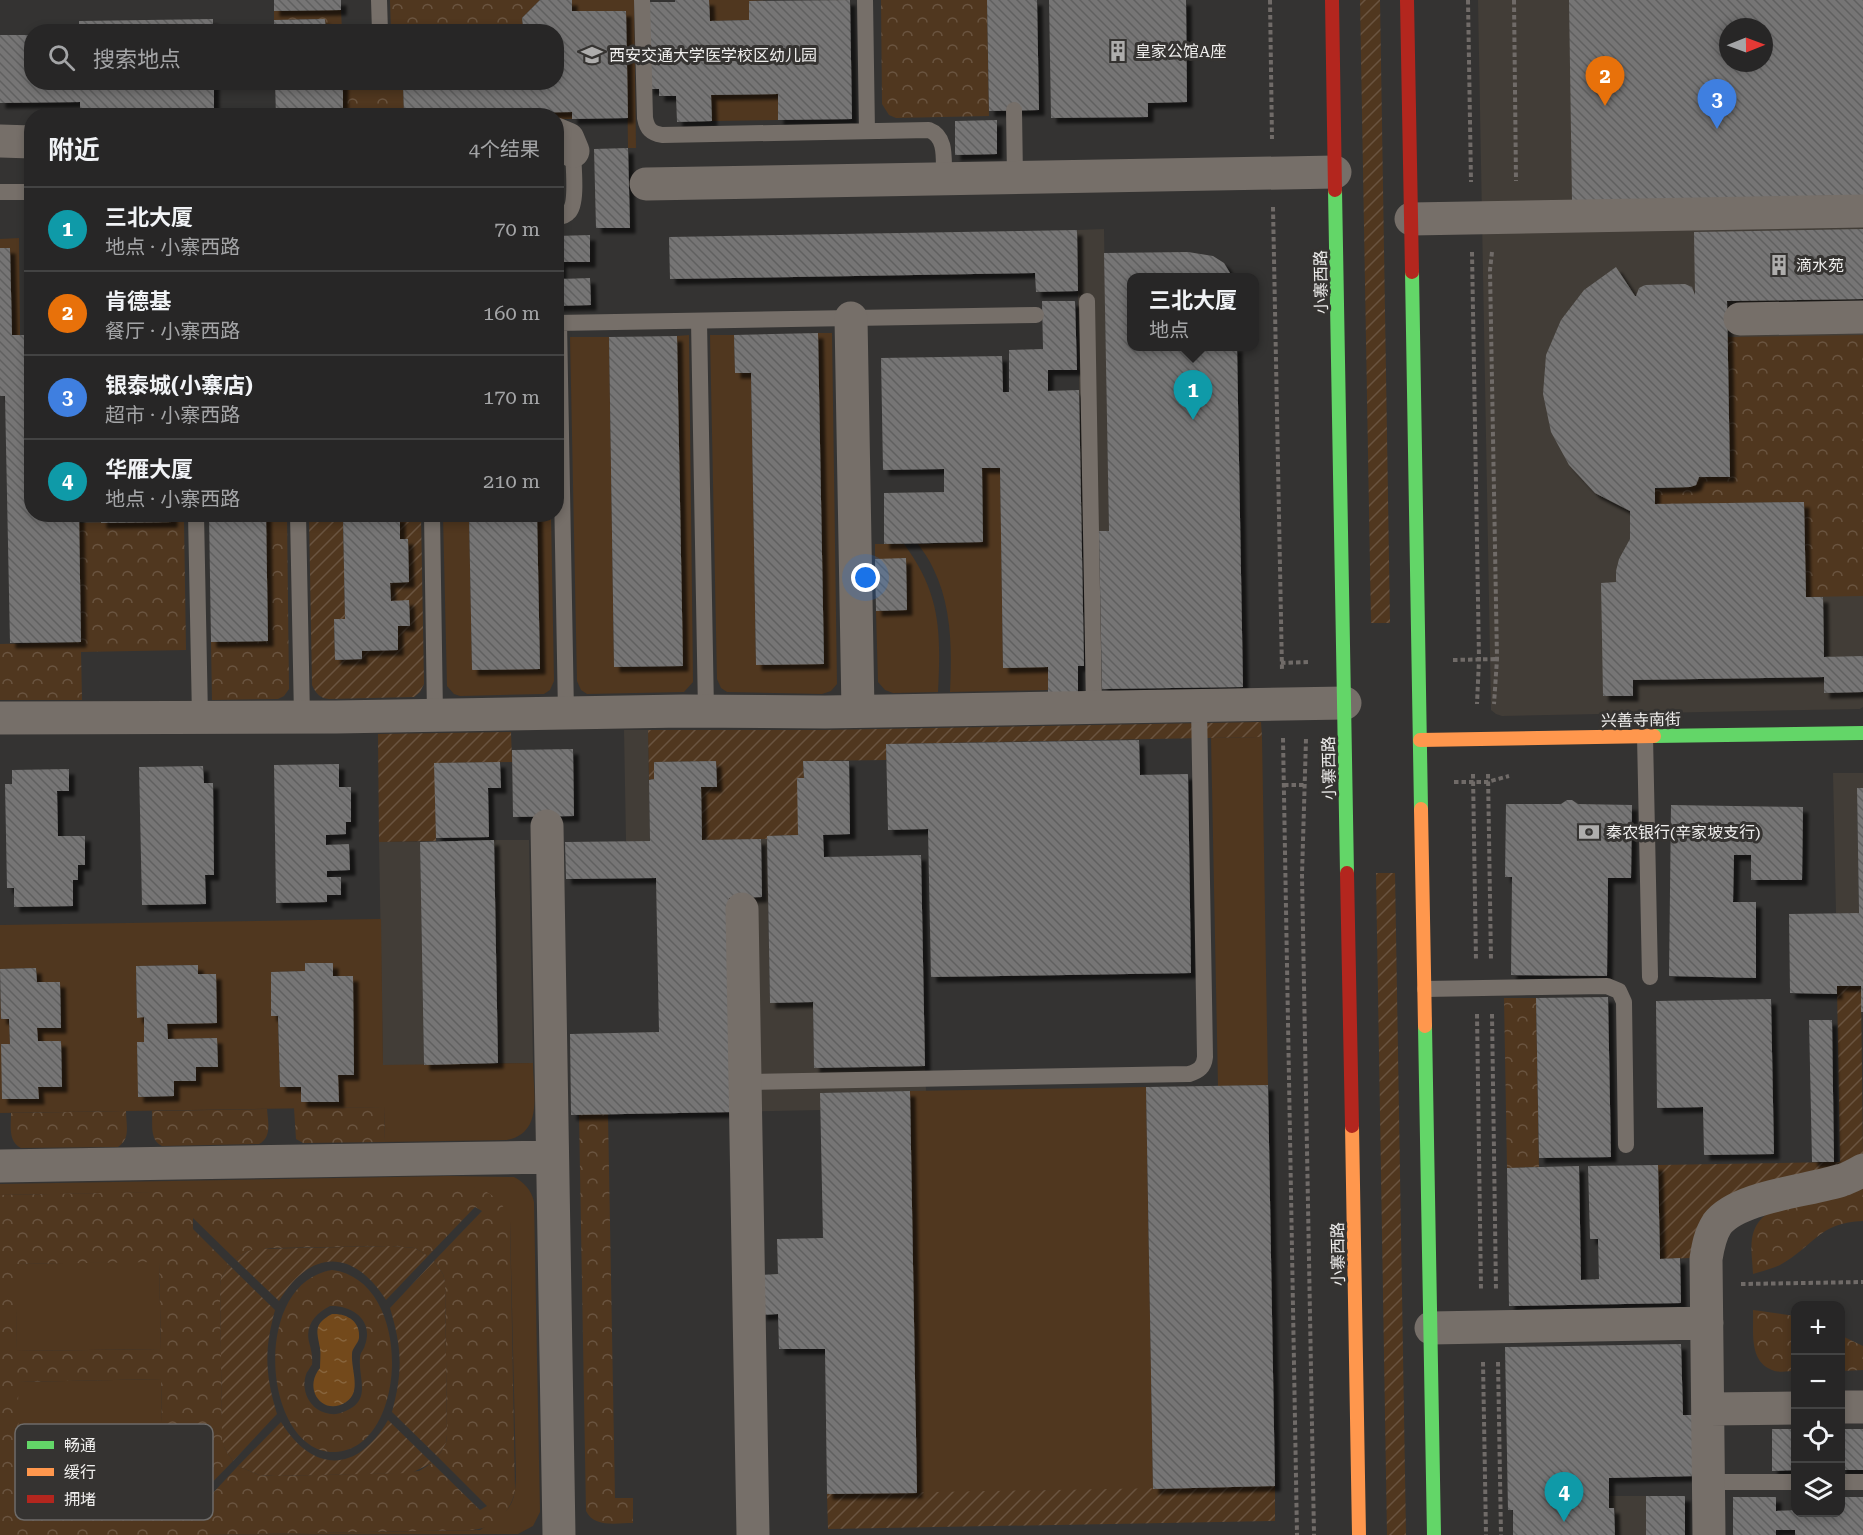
<!DOCTYPE html>
<html lang="zh">
<head>
<meta charset="utf-8">
<style>
  :root { --surface:#272626; --page:#2f2e2e; --text:#f1f3f6; --muted:#a4a5a7; --line:#434343; --accent:#b45309 }
  body { margin:0; font-family:"Roboto Serif","Noto Sans SC",serif; background:var(--page); color:var(--text) }
  .controls { position:absolute; right:18px; bottom:18px; display:grid; overflow:hidden; border-radius:12px; box-shadow:0 3px 9px #0003 }
  .controls button { width:54px; height:54px; display:grid; place-items:center; padding:0; border:0; border-bottom:2px solid var(--line); background:var(--surface); color:var(--text); font:30px sans-serif }
  .compass { position:absolute; left:1719px; top:18px; width:54px; height:54px; border-radius:50%; background:var(--surface); box-shadow:0 3px 9px #0003; rotate:89deg }
  .you { position:absolute; left:866px; top:578px; width:21px; height:21px; margin:-15px; border:4px solid #fff; border-radius:50%; background:#1a73e8; box-shadow:0 0 0 9px #1a73e833 }
  .badge { display:grid; place-items:center; width:39px; height:39px; border-radius:50%; background:var(--accent); color:#fff; font-size:20px; font-weight:700 }
  .pin { position:absolute; translate:-50% -50px; filter:drop-shadow(0 2px 3px #0008) }
  .pin::after { content:''; position:absolute; top:32px; width:21px; height:18px; background:inherit; clip-path:polygon(0 0,100% 0,50% 100%) }
  .popup { position:absolute; left:1127px; top:273px; width:132px; height:78px; box-sizing:border-box; display:grid; place-content:center; border-radius:12px; background:var(--surface); filter:drop-shadow(0 2px 4px #0005); font-size:20px; white-space:nowrap; color:var(--muted) }
  .popup b { font-size:22px; color:var(--text) }
  .popup::after { content:''; position:absolute; left:50%; top:100%; margin-left:-12px; border:12px solid transparent; border-top-color:var(--surface) }
  .list { margin:0; padding:0; list-style:none }
  h2 { display:flex; justify-content:space-between; align-items:center; height:78px; margin:0; padding:0 24px; font-size:26px }
  h2 small { font-size:20px; font-weight:400; color:var(--muted) }
  .list li { display:grid; grid-template-columns:39px 1fr auto; gap:18px; align-items:center; box-sizing:border-box; height:84px; padding:0 24px; border-top:2px solid var(--line) }
  .list b { display:block; font-size:22px; white-space:nowrap }
  .list p { margin:0; font-size:20px; white-space:nowrap; color:var(--muted) }
  .list em { font-size:20px; font-style:normal; color:var(--muted) }
  .icon { flex:none; width:33px; height:33px; fill:none; stroke:currentColor; stroke-width:2; stroke-linecap:round; stroke-linejoin:round }
  .map { position:relative; flex:none; width:1863px; height:1535px; overflow:hidden }
  .search { position:absolute; background:var(--surface); box-shadow:0 3px 9px #0003; left:24px; top:24px; width:540px; height:66px; display:flex; align-items:center; gap:15px; box-sizing:border-box; padding:0 21px; border-radius:24px; color:var(--muted); font-size:22px }
  .panel { position:absolute; background:var(--surface); box-shadow:0 3px 9px #0003; left:24px; top:108px; width:540px; height:414px; border-radius:24px }
  .map>svg:first-child { display:block }
</style>
</head>
<body>
<div class="map">
<svg width="1863" height="1535" viewBox="0 0 1863 1535">
  <defs>
    <pattern id="forest-crowns" width="20" height="18" patternUnits="userSpaceOnUse" patternTransform="scale(1.5)"><rect width="20" height="18" fill="#50371f"/><path d="M2 6a3 3 0 1 1 6 0M12 15a3 3 0 1 1 6 0" fill="none" stroke="#6a5440"/></pattern>
    <pattern id="garden-furrows" width="10" height="10" patternUnits="userSpaceOnUse" patternTransform="scale(1.5)"><rect width="10" height="10" fill="#50371f"/><path d="M-1 1l2-2M0 10L10 0M9 11l2-2" fill="none" stroke="#6a5440"/></pattern>
    <pattern id="water-ripples" width="26" height="14" patternUnits="userSpaceOnUse" patternTransform="scale(1.5)"><rect width="26" height="14" fill="#73491b"/><path d="M2 4q2-2 4 0t4 0M15 11q2-2 4 0t4 0" fill="none" stroke="#87643c"/></pattern>
    <pattern id="building-back-hatch" width="6" height="6" patternUnits="userSpaceOnUse" patternTransform="scale(1.5)"><rect width="6" height="6" fill="#767574"/><path d="M-1 5l2 2M0 0l6 6M5-1l2 2" fill="none" stroke="#616060"/></pattern>
    <filter id="shadow"><feDropShadow dx="5.5" dy="5.5" stdDeviation="1.5" flood-color="#0009"/></filter>
  </defs>
  <rect width="100%" height="100%" fill="#343332"/>
  <!-- built -->
  <path fill="#423d37" fill-rule="evenodd" d="M1478,0h385v707l-3,2 -358,7 -6,-2 -5,-4zM1728,27h36v36h-36z
    M1104,229l5,302h-28l-4,-301z
    M79,515h22v8h-22z
    M624,730h24l2,111h-24z
    M1833,773h30v15h-6l2,125h-23z
    M761,839h6l3,164 43,-1 1,66 111,-2 1,25 -105,2v17l-88,2 -4,-214 33,-1z
    M494,840h35l4,223h-35z
    M379,842h41l4,223h-41z
    M1609,1496h37v39h-31l-1,-27h-5z"/>
  <!-- grass -->
  <path fill="#50371f" fill-rule="evenodd" d="M572,0h62l2,148h-8l-2,-137h-54z
    M709,0h60l-20,1v19l-39,1z
    M778,94v26l-66,1 -1,-26z
    M19,238l1,97h-8l-2,-87h-10v-9z
    M818,333h14l5,351 -6,7 -9,3 -95,-2 -6,-4 -4,-9 -7,-344h24l1,38h16l5,292 68,-2z
    M689,335l4,347 -9,10 -97,2 -6,-4 -4,-9 -7,-344h39l5,330 68,-1 -5,-330z
    M982,468h18l3,199h45v23l-98,2c2,-42 2,-86 -17,-124 -4,-9 -10,-17 -15,-24l65,-2z
    M443,515h26l3,155 68,-2 -3,-153h14l3,166 -4,9 -6,4 -84,2 -6,-2 -7,-8z
    M875,544h29c37,50 37,88 34,148l-45,1 -8,-3 -7,-8 -2,-71 31,-1 -1,-51h-31z
    M1262,737l6,348 -50,1 -7,-348z
    M381,919l2,146 150,-2c0,29 11,70 -26,77l-122,2 -1,-35 -384,6v-128l1,34h8l1,25 -8,55h36v-12h24l-1,-46h-23l-1,-13 24,-1 -1,-45h-23l-1,-14 -36,1v-44zM305,963h28v13h20l1,98 -16,1v27h-36l-1,-15h-21l-2,-71 -7,-1v-43l34,-1zM198,965v9l-31,50 1,15 49,-1 1,28 -22,1v14h-22v15l-35,1 -2,-55h7v-25h-7l-1,-51z
    M1146,1087l7,402 -236,4 -7,-402z
    M449,1176l65,1c10,5 18,14 20,25l6,310 -7,14 -15,8 -313,1 275,-5c26,-18 35,-19 36,-53l-6,-255 -36,-35 -474,8v-11z
    M159,1261l2,88 -144,2 -2,-87z
    M161,1379l2,87 -144,3 -2,-87z"/>
  <!-- forest -->
  <path fill="url(#forest-crowns)" fill-rule="evenodd" d="M390,0h150l-18,18 1,8h15v5h-147z
    M881,0h106l2,116 -93,2 -7,-3 -7,-11z
    M341,10l1,21h-16l-1,-12 -51,1v-9z
    M343,83h60l1,32 168,-3v7h-15l-1,-3 -213,-1z
    M1863,335v261l-57,1 -2,-95 -149,2v-15l35,-2 6,-2 3,-8h31l-2,-140z
    M266,515h21l2,174 -5,7 -6,3 -66,1 -1,-58 57,-1z
    M184,521l2,129 -105,2 1,48h-82v-56l81,-2 -2,-119z
    M1504,998h32l3,169 -32,1z
    M384,1107l1,35 -82,1 -7,-4 -2,-31z
    M267,1109c1,13 5,28 -8,35l-97,2c-13,-6 -9,-23 -10,-35z
    M126,1111c0,13 5,28 -8,36l-97,1c-13,-6 -10,-22 -10,-35z
    M579,1114h29l7,384h18v25c-16,0 -39,5 -47,-12z
    M418,1187h56c18,5 32,17 36,35l5,269c-5,22 -20,37 -43,39l-267,5h-205v-340zM475,1207l7,4 -48,50 9,13 2,8 2,154 -1,7 -8,14 49,49 -7,4 -48,-47 -13,8 -24,2 -120,3 -16,-1 -21,-9 -40,43v-12l35,-36 -9,-14 -2,-24 -2,-137 1,-8 8,-13 -36,-36v-11l42,41 13,-8 23,-3 120,-2 24,2 13,8zM159,1262l2,87 -144,2 -1,-87zM161,1379l2,87 -144,3 -1,-87z
    M1863,1188v33c-44,1 -50,26 -83,44 -8,4 -18,6 -27,9 -1,-23 -7,-45 14,-60z
    M332,1270c83,10 76,180 3,182 -72,2 -86,-169 -3,-182zM330,1306c22,-1 44,14 35,39 -1,5 -5,7 -5,13 -2,21 13,43 -17,54 -8,4 -18,2 -26,-3 -11,-8 -16,-23 -10,-37 1,0 4,-7 5,-7 1,-8 -1,-16 -3,-23 -4,-17 7,-29 21,-36z
    M1753,1310l42,6v55c-7,0 -16,2 -23,-1 -24,-9 -18,-40 -19,-60z
    M1840,1335l23,11v24l-22,1z"/>
  <!-- garden -->
  <path fill="url(#garden-furrows)" fill-rule="evenodd" d="M1360,0h20l10,623h-19z
    M309,515h112l3,169 -4,8 -6,5 -85,2c-9,-1 -13,-5 -17,-14zM400,516v23h8l1,43 -19,1 1,18h18l1,24 -12,1v24l-36,1v8l-27,1 -1,-41h11l-2,-102z
    M1261,722l1,15 -376,7v16l-83,1 1,17 -6,57 -30,1 -1,3 -65,1 -1,-53h16l-1,-26 -62,1v17l-5,1 -1,-50h177z
    M511,732l1,30 -77,1 1,78 -57,1 -1,-108z
    M1376,873h19l11,662h-19z
    M1837,986h24l2,172 -112,31 -59,69 -32,1 -2,-94 182,-3z
    M391,1246l24,2 13,8 -42,44c-33,-52 -76,-51 -107,1l-44,-42 13,-8 7,-2z
    M434,1261l9,13 2,8 2,153 -1,8 -8,14 -46,-45c11,-41 10,-64 -2,-104z
    M229,1265l46,45c-11,41 -10,63 2,104l-44,47 -9,-14 -2,-8 -2,-153 1,-8z
    M388,1420l44,43 -21,10 -136,3 -16,-1 -21,-9 43,-44c32,52 77,51 107,-2z
    M1275,1486v35l-447,8 -1,-35z"/>
  <!-- water -->
  <path fill="url(#water-ripples)" d="M332,1314c14,-1 29,7 27,24 -1,6 -7,10 -7,16 -1,17 10,38 -6,48 -22,15 -44,-12 -26,-34 0,-6 1,-14 0,-20 -3,-17 -7,-24 12,-34z"/>
  <!-- building -->
  <path fill="url(#building-back-hatch)" fill-rule="evenodd" filter="url(#shadow)" d="M274,0h67v10l-67,1z
    M540,0h32v11h54l2,107 -56,1v-7l-168,3 -1,-33h153v-50h-18v-6h-15l-1,-8z
    M675,0h34l1,21 39,-1v-19l101,-1 2,119 -74,1v-26l-67,1 1,26 -35,1 -1,-26h-17v-7h-11l-1,-87h28z
    M987,0h50l2,110 -50,1z
    M1049,0h137l1,102 -39,1v14l-97,1z
    M1569,0h294v195l-291,6zM1728,27h36v36h-36z
    M213,19v13h-134v-11z
    M325,19l1,13h-52v-12z
    M0,35h32v47h182v30l-134,3v-13l-80,1z
    M275,82h68v34h-67z
    M997,120v34l-42,1v-34z
    M628,148l2,80h-34l-2,-79z
    M1863,229v70l-136,2 3,176h-31l-3,8 -6,2 -35,1v16l149,-2 2,95h17l1,60 39,-1v36l-39,1v-16l-191,3v16h-30l-2,-113 15,-1v-11l3,-12 11,-20v-28l-35,-18 -26,-28 -18,-33 -8,-38 3,-39 15,-35 23,-30 32,-23 19,29h1l3,-8 6,-3 40,-1 7,3 3,8 -1,-63z
    M1077,230l1,61 -42,1 -1,-19 -365,6 -1,-42z
    M590,235v27h-29v17l29,-1 1,27 -35,1v-70z
    M0,248h10l2,87h17v12h3v18h-3l1,7h2v142h47l2,128 -71,1 -5,-247h-5z
    M1188,252l25,4 11,7 9,15h-101v68h105l6,341 -141,2 -3,-158h10l-5,-278z
    M1042,301h33l2,69h-29v21l31,-1 5,276h-6v27l-30,1v-27l-45,1 -3,-200h-18l1,74 -99,2v-51l60,-1v-23l-61,1 -2,-112 121,-2 1,36h6v-42l34,-1z
    M818,333l6,331 -68,1 -5,-292h-16l-1,-38z
    M677,336l6,330 -69,1 -5,-330z
    M101,514h71v8l-71,1z
    M209,514h57l2,127 -57,1z
    M469,514h68l3,155 -68,1z
    M400,516v23h8l1,43 -19,1 1,18 18,-1 1,26h-12v24l-36,1v8l-27,1 -1,-41h11l-2,-102z
    M906,558l1,52 -31,1 -1,-52z
    M1139,740l1,35 48,-1 3,199 -260,4 -3,-148 -40,1 -2,-86z
    M573,749l1,67 -61,1 -1,-67z
    M716,761l1,26h-16l1,53 59,-1 1,58 -33,1 4,214 -162,3 -1,-81 89,-2 -3,-154 -90,1 -1,-37 85,-1 -1,-61 5,-1v-17z
    M803,761h46l1,73 -27,1 1,22 97,-2 4,211 -111,2 -1,-66 -43,1 -3,-167 31,-1 -1,-57h7z
    M500,762l1,26h-13l1,49 -53,1 -2,-75z
    M339,764v23h12v35h-5v12l-20,1v10l23,-1 1,26 -23,1v6h14v18h-14v7l-51,1 -2,-138z
    M203,766l1,17h9l1,92h-9l1,29 -64,1 -3,-138z
    M69,769v22h-12l1,45h27v29h-7v15h-5v26l-59,1v-19h-7l-2,-104h7v-14z
    M1857,788h6v224h-2v-26h-24v8l-47,-1 -1,-79 70,-1z
    M1567,800h5l6,4 54,1 -1,73h-23l-1,98 -96,-1 1,-98h-7l1,-73h55z
    M1671,805l132,2 -1,73h-51v-25h-17l-1,47h23v76l-87,-2z
    M494,840l4,223 -74,2 -4,-223z
    M305,963h28v13h20l1,99h-16l1,27h-38v-15h-21l-2,-71h-7v-44l34,-1z
    M198,965v9h18l1,49 -50,1 1,15 49,-1 1,29h-22v14h-22v15l-36,1 -1,-55h7v-25l-7,1 -1,-52z
    M36,968l1,14h23l1,46h-24l1,13h23l1,46h-24l1,12h-37l-1,-55h9l-1,-25h-8l-1,-50z
    M1608,997l3,160 -72,1 -3,-160z
    M1771,999l3,155 -70,1 -1,-48 -46,1 -1,-107z
    M1809,1020h23l2,142h-22z
    M1268,1085l7,401 -122,3 -7,-402z
    M910,1091l7,402 -90,1 -2,-145h-46l-1,-35 -17,1 -1,-40 18,-1 -1,-35 46,-1 -3,-145z
    M1658,1165l2,94 20,-1 1,45 -172,3 -2,-138 72,-2 2,114 18,-1 -1,-40h-8l-2,-73z
    M1681,1344l2,71h12l1,61 -87,2v30h5l1,27h-102v-25h-5l-3,-163z
    M1772,1429h24v41l-24,1z
    M1840,1429h23v41h-23z
    M1646,1496h39v39h-39z
    M1733,1497h43v14l20,-1v2h13v3l14,1v-4h17v-15h23v38h-68v-5h-19v5h-43z"/>
  <g fill="none" stroke-linecap="round" stroke-linejoin="round">
    <!-- path -->
    <path stroke="#706b68" stroke-width="4" stroke-dasharray="4.5 3" stroke-linecap="butt" d="M1270,0l2,139
      M1468,0l3,182
      M1514,0l2,181
      M1273,207l9,463
      M1472,252l7,407 -2,45
      M1492,252l-2,18 7,389 -3,45
      M1453,660l44,-1
      M1281,663l27,-1
      M1283,738l14,797
      M1306,739l-4,136 12,660
      M1473,774l3,187
      M1488,774l3,187
      M1454,782h33l22,-6
      M1284,785h22
      M1477,1014l4,277
      M1492,1014l4,277
      M1741,1284l122,-2
      M1483,1362l3,173
      M1498,1362l3,173"/>
    <!-- lane -->
    <path stroke="#766f69" stroke-width="16" d="M379,0l1,32
      M642,0l3,118c2,11 6,15 17,17l267,-5c19,7 14,32 15,49
      M865,0l2,131
      M1014,110l1,68
      M0,192h32
      M556,217c5,0 10,-1 13,-5 9,-9 4,-49 4,-61
      M1087,301l7,406
      M699,321l7,390
      M556,323l480,-8
      M559,323l7,390
      M196,514l4,204
      M298,514l4,203
      M432,514l3,201
      M1645,736l5,241
      M1425,989l182,-3 12,5 5,11 2,143
      M745,1082l444,-8c10,-3 15,-7 16,-17l-6,-351
      M1709,1482h87
      M1840,1482h23"/>
    <!-- street -->
    <path stroke="#766f69" stroke-width="33" d="M556,134l12,5 5,12
      M0,141l32,1
      M646,184l689,-12
      M1411,219l452,-8
      M851,318l7,393
      M1740,319l123,-2
      M0,718l336,-1 347,-6 142,1 520,-9
      M547,826l12,709
      M742,909l11,626
      M0,1166l552,-9
      M1431,1328l276,-5
      M1840,1407h23
      M1709,1409l87,-1
      M1709,1535l-3,-276c2,-13 4,-24 11,-35 21,-28 92,-33 125,-44 7,-2 14,-6 21,-10"/>
    <!-- fast -->
    <path stroke="#63d668" stroke-width="14" d="M1335,190l12,683
      M1412,272l9,537
      M1654,736l209,-3
      M1425,1026l9,509"/>
    <!-- slow -->
    <path stroke="#ff974d" stroke-width="14" d="M1420,740l234,-4
      M1421,809l4,217
      M1352,1126l7,409"/>
    <!-- jam -->
    <path stroke="#b3261e" stroke-width="14" d="M1332,0l3,190
      M1407,0l5,272
      M1347,873l5,253"/>
  </g>
  <!-- icons -->
  <defs>
    <symbol id="building-bare" viewBox="-9 -9 18 18"><path d="M-4-6H4V6H1V3H-1V6H-4ZM-2.5-4.3h1.7v1.8h-1.7ZM.8-4.3h1.7v1.8H.8ZM-2.5-1h1.7V.8h-1.7ZM.8-1h1.7V.8H.8Z" fill="#aeadac" stroke="#353331" stroke-width="2.5" paint-order="stroke"/></symbol>
    <symbol id="school-bare" viewBox="-9 -9 18 18"><path d="M0-5L7-2L0 1L-7-2ZM-4 1L0 2.5L4 1V4Q0 6-4 4Z" fill="#aeadac" stroke="#353331" stroke-width="2.5" paint-order="stroke"/></symbol>
    <symbol id="bank-bare" viewBox="-9 -9 18 18"><path d="M-6-4H6V4H-6ZM0-2.3a2.3 2.3 0 1 0 0 4.6a2.3 2.3 0 1 0 0-4.6Z" fill="#aeadac" stroke="#353331" stroke-width="2.5" paint-order="stroke"/></symbol>
  </defs>
  <g fill-rule="evenodd">
    <use href="#building-bare" x="1103" y="36" width="30" height="30"/>
    <use href="#school-bare" x="577" y="40" width="30" height="30"/>
    <use href="#building-bare" x="1764" y="250" width="30" height="30"/>
    <use href="#bank-bare" x="1574" y="817" width="30" height="30"/>
  </g>
  <g text-anchor="middle" dominant-baseline="central" stroke-width="6" stroke-linejoin="round" paint-order="stroke">
    <!-- poi labels -->
    <g font-size="16" fill="#efeeed" stroke="#353331" text-anchor="start">
      <text x="1135" y="51">皇家公馆A座</text>
      <text x="609" y="55">西安交通大学医学校区幼儿园</text>
      <text x="1796" y="265">滴水苑</text>
      <text x="1606" y="832">秦农银行(辛家坡支行)</text>
    </g>
    <!-- street labels -->
    <g font-size="16" fill="#efeeed" stroke="#353331">
      <text transform="translate(1321 282) rotate(-91)">小寨西路</text>
      <text transform="translate(1641 720) rotate(-1)">兴善寺南街</text>
      <text transform="translate(1329 768) rotate(-91)">小寨西路</text>
      <text transform="translate(1338 1254) rotate(-91)">小寨西路</text>
    </g>
  </g>
  <!-- legend -->
  <rect x="15" y="1424" width="198" height="96" rx="9" fill="#353331" stroke="#6d6b69" stroke-width="1.5"/>
  <rect x="27" y="1441" width="27" height="8" fill="#63d668"/>
  <rect x="27" y="1468" width="27" height="8" fill="#ff974d"/>
  <rect x="27" y="1495" width="27" height="8" fill="#b3261e"/>
  <g font-size="16" fill="#efeeed">
    <text x="64" y="1451">畅通</text>
    <text x="64" y="1478">缓行</text>
    <text x="64" y="1505">拥堵</text>
  </g>
</svg>
<div class="controls">
<button>+</button>
<button>−</button>
<button><svg class="icon" aria-label="locate" viewBox="0 0 24 24"><circle cx="12" cy="12" r="6"/><path d="M12 2v4M12 18v4M2 12h4M18 12h4"/></svg></button>
<button><svg class="icon" aria-label="layers" viewBox="0 0 24 24"><path d="M12 4l9 5-9 5-9-5zM3 14l9 5 9-5"/></svg></button>
</div>
<svg class="compass" viewBox="-18 -18 36 36"><path d="M0-13l5 13h-10z" fill="#e53935"/><path d="M0 13l5-13h-10z" fill="#a4a5a7"/></svg>
<div class="you"></div>
<div class="pin badge" style="left:1193px;top:420px;background:#0f9aa8">1</div>
<div class="popup"><b>三北大厦</b>地点</div>
<div class="pin badge" style="left:1605px;top:106px;background:#e8710a">2</div>
<div class="pin badge" style="left:1717px;top:129px;background:#3f7fe0">3</div>
<div class="pin badge" style="left:1564px;top:1522px;background:#0f9aa8">4</div>
<div class="search"><svg class="icon" aria-label="search" viewBox="0 0 24 24"><circle cx="10" cy="10" r="6"/><path d="M15 15l6 6"/></svg>搜索地点</div>
<section class="panel">
<h2>附近<small>4个结果</small></h2>
<ul class="list">
<li><span class="badge" style="background:#0f9aa8">1</span><div><b>三北大厦</b><p>地点 · 小寨西路</p></div><em>70 m</em></li>
<li><span class="badge" style="background:#e8710a">2</span><div><b>肯德基</b><p>餐厅 · 小寨西路</p></div><em>160 m</em></li>
<li><span class="badge" style="background:#3f7fe0">3</span><div><b>银泰城(小寨店)</b><p>超市 · 小寨西路</p></div><em>170 m</em></li>
<li><span class="badge" style="background:#0f9aa8">4</span><div><b>华雁大厦</b><p>地点 · 小寨西路</p></div><em>210 m</em></li>
</ul>
</section>
</div>
</body>
</html>
